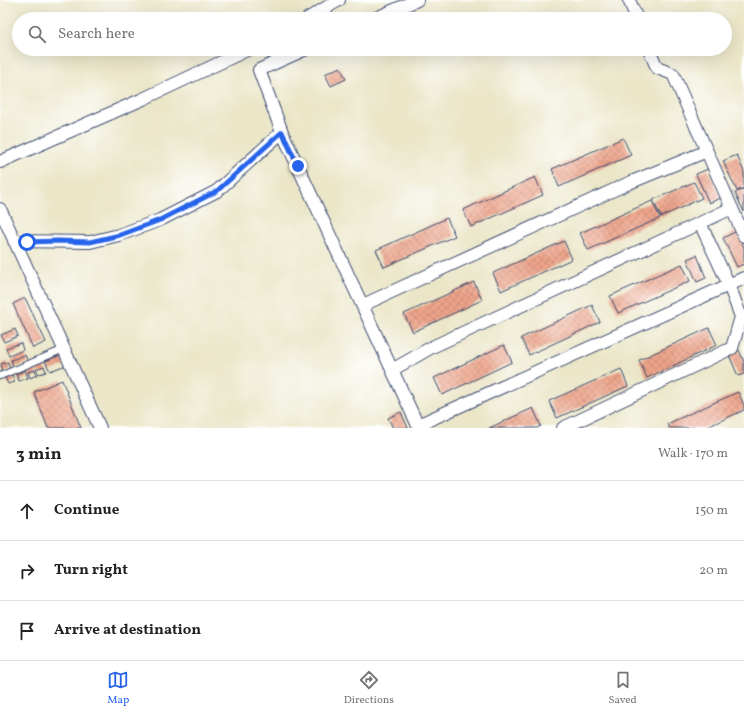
<!DOCTYPE html>
<html lang="en">
<head>
<meta charset="utf-8">
<style>
  :root { --surface:#fff; --page:#f6f6f6; --text:#222; --muted:#767676; --line:#e0e0e0; --accent:#2563eb }
  body { margin:0; font-family:Vollkorn,serif; background:var(--page); color:var(--text) }
  .stop { position:absolute; width:12px; height:12px; margin:-9px; border:3px solid #2563eb; border-radius:50%; background:#fff }
  .stop.end { background:#2563eb; border-color:#fff; box-shadow:0 1px 4px #0008 }
  .list { margin:0; padding:0; list-style:none }
  h2 { display:flex; justify-content:space-between; align-items:center; height:52px; margin:0; padding:0 16px; font-size:17px }
  h2 small { font-size:13px; font-weight:400; color:var(--muted) }
  .list li { display:grid; grid-template-columns:26px 1fr auto; gap:12px; align-items:center; box-sizing:border-box; height:60px; padding:0 16px; border-top:1px solid var(--line) }
  .list b { display:block; font-size:15px; white-space:nowrap }
  .list em { font-size:13px; font-style:normal; color:var(--muted) }
  .icon { flex:none; width:22px; height:22px; fill:none; stroke:currentColor; stroke-width:2; stroke-linecap:round; stroke-linejoin:round }
  .map { position:relative; flex:none; width:744px; height:428px; overflow:hidden }
  .search { position:absolute; background:var(--surface); box-shadow:0 4px 16px #0002; left:12px; right:12px; top:12px; height:44px; display:flex; align-items:center; gap:10px; box-sizing:border-box; padding:0 14px; border-radius:22px; color:var(--muted); font-size:15px }
  .sheet { height:232px; background:var(--surface) }
  nav { display:flex; justify-content:space-around; align-items:center; box-sizing:border-box; height:56px; border-top:1px solid var(--line); background:var(--surface); font-size:11px; color:var(--muted) }
  nav a { display:grid; justify-items:center; gap:2px }
  nav .on { color:var(--accent) }
  .map>svg:first-child { display:block }
</style>
</head>
<body>
<div class="map">
<svg width="744" height="428" viewBox="0 0 744 428">
  <defs>
    <pattern id="building-cross-hatch" width="8" height="8" patternUnits="userSpaceOnUse"><rect width="8" height="8" fill="#efa48a"/><path d="M0 0l8 8M0 8l8-8" fill="none" stroke="#c18674"/></pattern>
  </defs>
  <rect width="100%" height="100%" fill="#fff"/>
  <filter id="ink" filterUnits="userSpaceOnUse"><feTurbulence type="fractalNoise" baseFrequency=".025" numOctaves="2"/><feDisplacementMap in="SourceGraphic" scale="8" xChannelSelector="R" yChannelSelector="G"/><feConvolveMatrix kernelMatrix="1 2 1 2 8 2 1 2 1" color-interpolation-filters="sRGB"/></filter>
  <filter id="wash" filterUnits="userSpaceOnUse"><feTurbulence type="fractalNoise" baseFrequency=".012" numOctaves="4" result="noise"/><feDisplacementMap in="SourceGraphic" scale="16" xChannelSelector="R" yChannelSelector="G"/><feGaussianBlur stdDeviation="0.9" result="paint"/><feColorMatrix in="noise" values="0 0 0 0 0 0 0 0 0 0 0 0 0 0 0 0 0 1.4 0 .05"/><feComposite in="paint" operator="in"/></filter>
  <g filter="url(#wash)">
    <rect width="100%" height="100%" fill="#ebe6c8"/>
    <g id="blocks">
      <!-- building -->
      <path fill="url(#building-cross-hatch)" d="M340,67l6,12 -15,7 -6,-12z
        M623,138l8,17 -72,32 -7,-18z
        M737,155l7,17v16l-7,3 -14,-30z
        M708,169l13,29 -12,5 -13,-29z
        M535,177l8,18 -72,32 -8,-17z
        M694,182l8,16 -41,19 -8,-17z
        M744,189v23l-9,-19z
        M652,201l8,17 -72,32 -8,-17z
        M447,218l8,18 -71,31 -8,-17z
        M737,231l7,16v17l-7,3 -14,-29z
        M564,241l8,18 -71,32 -8,-18z
        M697,255l9,23 -9,4 -10,-23z
        M682,264l8,17 -72,32 -8,-17z
        M474,282l8,18 -69,32 -9,-18z
        M25,298l21,44 -13,6 -20,-44z
        M592,305l8,17 -71,33 -8,-17z
        M709,328l8,17 -70,33 -8,-18z
        M15,329l3,7 -14,6 -3,-7z
        M21,343l2,7 -14,6 -3,-8z
        M504,345l8,17 -70,33 -8,-17z
        M739,350l5,12v12l-6,2 -9,-21z
        M25,355l3,7 -14,6 -3,-8z
        M61,355l5,10 -16,6 -5,-10z
        M8,362l2,7 -7,3 -2,-8z
        M44,366l2,6 -7,2 -3,-5z
        M621,369l7,17 -71,32 -8,-17z
        M25,370l3,8 -9,3 -3,-7z
        M35,370l2,5 -7,3 -2,-6z
        M12,375l3,7 -7,2 -3,-7z
        M62,380l19,48h-33l-14,-36z
        M738,392l6,13v5l-39,18h-36l-2,-4z
        M533,408l8,18 -4,2h-48z
        M401,412l7,16h-15l-5,-10z"/>
    </g>
  </g>
  <g filter="url(#ink)">
    <use href="#blocks" fill-opacity="0" stroke="#3a4a6e" stroke-width="1"/>
    <g fill="none" stroke-linecap="round" stroke-linejoin="round">
      <defs>
        <path id="lane" d="M0,376l64,-27"/>
        <path id="street" d="M629,0l8,19
          M307,19l32,-19
          M374,19l43,-19
          M649,49l8,19 16,6 71,162
          M282,132l-23,-62 47,-21
          M0,162l143,-63 106,-50
          M0,209l100,219
          M700,223l32,-15
          M14,241l76,1 29,-7 41,-15 57,-29 65,-59 137,296
          M363,305l266,-122 78,-32
          M392,370l40,-23 268,-124 29,62 12,32 -9,31 -169,80
          M418,425l326,-147"/>
      </defs>
      <!-- lane casing -->
      <use href="#lane" stroke="#3a4a6e" stroke-width="8"/>
      <!-- street casing -->
      <use href="#street" stroke="#3a4a6e" stroke-width="14"/>
      <!-- lane -->
      <use href="#lane" stroke="#fff" stroke-width="6"/>
      <!-- street -->
      <use href="#street" stroke="#fff" stroke-width="12"/>
    </g>
  </g>
  <g fill="none" stroke-linecap="round" stroke-linejoin="round" filter="url(#ink)">
    <!-- route -->
    <path stroke="#2563eb" stroke-width="5" d="M27,242l31,-1 32,1 30,-7 40,-15 57,-29 65,-59 16,34"/>
  </g>
</svg>
<div class="stop" style="left:27px;top:242px"></div>
<div class="stop end" style="left:298px;top:166px"></div>
<div class="search"><svg class="icon" aria-label="search" viewBox="0 0 24 24"><circle cx="10" cy="10" r="6"/><path d="M15 15l6 6"/></svg>Search here</div>
</div>
<section class="sheet">
<h2>3 min<small>Walk · 170 m</small></h2>
<ul class="list">
<li><svg class="icon" aria-label="ahead" viewBox="0 0 24 24"><path d="M12 20V5M6 11l6-6 6 6"/></svg><div><b>Continue</b></div><em>150 m</em></li>
<li><svg class="icon" aria-label="right" viewBox="0 0 24 24"><path d="M7 20v-9h11M14 6l5 5-5 5"/></svg><div><b>Turn right</b></div><em>20 m</em></li>
<li><svg class="icon" aria-label="arrive" viewBox="0 0 24 24"><path d="M6 21V4h12l-3 4 3 4H6"/></svg><div><b>Arrive at destination</b></div></li>
</ul>
</section>
<nav>
<a class="on"><svg class="icon" aria-label="map" viewBox="0 0 24 24"><path d="M3 6l6-2 6 2 6-2v14l-6 2-6-2-6 2zM9 4v14M15 6v14"/></svg>Map</a>
<a><svg class="icon" aria-label="directions" viewBox="0 0 24 24"><path d="M12 3l9 9-9 9-9-9zM9 14v-3h6M13 9l2 2-2 2"/></svg>Directions</a>
<a><svg class="icon" aria-label="saved" viewBox="0 0 24 24"><path d="M7 4h10v16l-5-4-5 4z"/></svg>Saved</a>
</nav>
</body>
</html>
